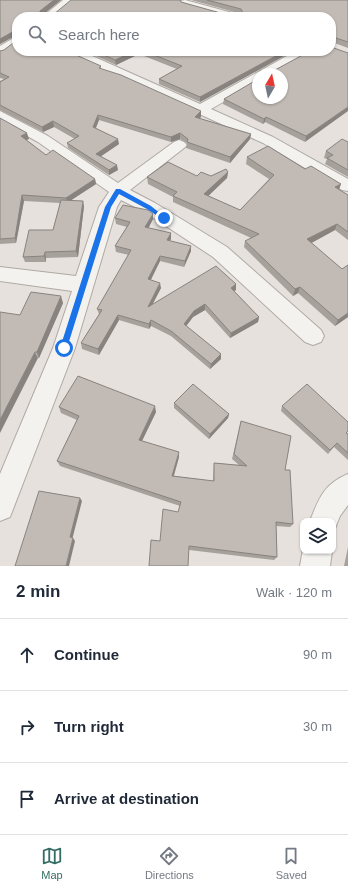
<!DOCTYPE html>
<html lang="en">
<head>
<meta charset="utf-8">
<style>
  :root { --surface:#fff; --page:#f6f6f7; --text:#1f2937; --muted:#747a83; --line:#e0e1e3; --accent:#336d64 }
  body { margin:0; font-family:Arial,sans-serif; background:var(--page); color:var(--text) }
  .controls { position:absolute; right:12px; bottom:12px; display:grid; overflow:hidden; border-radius:8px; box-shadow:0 1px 3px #0004 }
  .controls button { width:36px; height:36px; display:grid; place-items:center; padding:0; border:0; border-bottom:1px solid var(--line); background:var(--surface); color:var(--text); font:20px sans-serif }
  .compass { position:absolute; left:252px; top:68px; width:36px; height:36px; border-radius:50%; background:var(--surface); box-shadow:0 1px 3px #0004; rotate:9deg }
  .stop { position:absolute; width:12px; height:12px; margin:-9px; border:3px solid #1a73e8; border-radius:50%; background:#fff }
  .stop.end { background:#1a73e8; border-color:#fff; box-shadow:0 1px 4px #0008 }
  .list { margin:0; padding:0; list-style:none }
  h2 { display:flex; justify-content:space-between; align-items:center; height:52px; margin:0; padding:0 16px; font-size:17px }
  h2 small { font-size:13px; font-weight:400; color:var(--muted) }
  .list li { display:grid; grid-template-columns:26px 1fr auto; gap:12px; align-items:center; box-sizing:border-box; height:72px; padding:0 16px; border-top:1px solid var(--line) }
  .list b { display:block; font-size:15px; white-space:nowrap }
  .list em { font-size:13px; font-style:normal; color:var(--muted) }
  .icon { flex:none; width:22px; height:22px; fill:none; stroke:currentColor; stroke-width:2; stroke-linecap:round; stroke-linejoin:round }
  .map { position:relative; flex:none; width:348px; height:566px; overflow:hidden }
  .search { position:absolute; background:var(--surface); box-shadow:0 1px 3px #0004; left:12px; right:12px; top:12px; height:44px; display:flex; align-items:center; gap:10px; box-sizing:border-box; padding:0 14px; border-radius:16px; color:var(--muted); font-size:15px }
  .sheet { height:268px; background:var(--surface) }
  nav { display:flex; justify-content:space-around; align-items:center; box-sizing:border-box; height:56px; border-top:1px solid var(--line); background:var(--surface); font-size:11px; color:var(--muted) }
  nav a { display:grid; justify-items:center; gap:2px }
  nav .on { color:var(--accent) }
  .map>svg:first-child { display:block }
</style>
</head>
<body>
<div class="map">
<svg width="348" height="566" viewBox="0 0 348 566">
  <rect width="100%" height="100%" fill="#e6e1dd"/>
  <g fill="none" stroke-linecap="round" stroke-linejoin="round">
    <defs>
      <path id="minor" d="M63,0h12l-21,17h-12z
        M185,0l55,15 1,2h-17l-43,-12 -1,-2 1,-2z
        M17,36v8l-13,10 -4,1v-9z
        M65,51h16l119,53 96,-53h15l-2,3 -36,20h-15v8l-47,27 62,28 75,42v12l-6,-1 -79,-47 -196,-89z
        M0,111l48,25 70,47 56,-41 5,-2 5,2 3,3 -3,3 -54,42 25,13 72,44 94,83 3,6 -3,6 -8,3 -8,-3 -92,-85 -70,-46 -22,-11 -4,7 -42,141 -65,169 -10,4v-47l53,-126 19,-57 -72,-10v-14l76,9 23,-69 10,-15 -71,-50 -38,-21z
        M348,474v31l-8,11 -6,15 -1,-10h-23c9,-23 14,-37 38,-47z
        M303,549v2h29l-2,15h-30z"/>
    </defs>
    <!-- minor casing -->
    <use href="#minor" stroke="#afa9a3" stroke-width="2"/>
    <!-- minor -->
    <use href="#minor" fill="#f4f2ef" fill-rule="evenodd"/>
  </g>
  <!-- wall -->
  <path fill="#a7a19c" d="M0,0h61l-17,14h10l126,-13 1,1 43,12 14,-1 -47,-13h157v48l-16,-6 -315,-25v34l84,15v3l100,48 -2,1 52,16 -1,5 -20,24 -44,-15 1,-5 -7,-4 -9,3 -72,-22 -3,8 23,16 -18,12 17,14 -9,5 -41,-27 -1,-5 8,-4 -21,-12 -11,5 -43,-22v-29l4,-2 -4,-1v-27l4,-1 13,-10 -1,-5 -16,9z
    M85,51h208l-93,51 -41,-18v-5l18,-10 -38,-15 -23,11z
    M331,51l-26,91 -40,-20 -2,2 -40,-20 1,-5 51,-29z
    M0,118l29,21 -3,1 20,15 49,24 1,5 -25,16 13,6 -6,51 -32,1v4h-21l-2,-5 30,-27 7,-27 -36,-2 -8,42 -16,1z
    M348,142v35l-23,-13 2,-5 -3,-1 2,-7z
    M247,157l58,12 43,26v45l-13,-10 -24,13 31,26 6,-4v52l-13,9 -37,-33 -5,3 -49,-49 1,-6 6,-3 -78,-36v-5l-25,-13 -1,-7 50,-1h14l17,-4 -1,6 -19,18 32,14 29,-31 -23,-15z
    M153,214v5l-5,9 23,5v6l-1,2 21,5v5l-7,16 -24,-6 -9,19 10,8 -9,17 84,-15 -2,1 25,26 -1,5 -28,16 -25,-28 -12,7 -7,9 35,28v5l-11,10 -39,-33 -20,-10 -2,3 -30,-9 -20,35 -17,-6 -1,-6 18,-29 -2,-5 32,-54 -13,-3 -1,-6 12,-19 -11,-3 -1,-6z
    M63,303l-24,55h-1l-18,-43z
    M174,403l55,11 -1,4 -19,21 -35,-31z
    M282,406l65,27 1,1v26l-14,-13 -6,7 -47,-43z
    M59,407l97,5 -14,29 37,16 -5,19 39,5 1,-18 25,2 -7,-6 9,-38 44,49 8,54 -3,3 -14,-1 1,31 -3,3 -85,-10 -29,-9 18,-29 2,-6 -120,-40 -3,-5 20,-41 -16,-7z
    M348,547v19h-4z"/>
  <!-- shaded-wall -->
  <path fill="#88837f" d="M54,0h7l-20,16 -1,-3v-2z
    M16,30l1,5 -17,9v-5z
    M135,51h4v3l-23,11 -1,-5z
    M285,51h8l-93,51v-5z
    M348,107v4l-43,31 1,-6z
    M201,111v6l-6,5v-5z
    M98,115l1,5 -5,12 -1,-5z
    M266,117l-1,5 -2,2 1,-5z
    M53,121l1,6 -11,5 -1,-5z
    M27,133l2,6 -6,2 -2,-5z
    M180,133v6l-9,3v-5z
    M251,134l-1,5 -20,24v-6z
    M118,139l1,5 -22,15 -1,-5z
    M117,165l1,5 -9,5v-5z
    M228,172l-1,6 -24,23 1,-7z
    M95,179l1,5 -29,19 -1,-5z
    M341,184l-2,6 -4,-3z
    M22,195l2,6 -8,42 -1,-5z
    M83,201l1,5 -6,51 -2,-6z
    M153,214v5l-7,14 -1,-6z
    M337,224l-2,6 -29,16 1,-7z
    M171,233v6l-4,7v-6z
    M191,246v5l-7,16 1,-6z
    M45,252l1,6v4l-2,-6z
    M160,256v5l-12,24v-6z
    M160,283l1,5 -13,25v-6z
    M236,284v6l-5,3v-5z
    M300,287l-2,6 -5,3 2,-7z
    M61,296l2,7 -24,55 -2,-6z
    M205,304v6l-12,7 -9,12v-5l10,-13z
    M348,313v4l-13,9 3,-6z
    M118,315l1,5 -20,35 -1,-6z
    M259,317l-1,5 -28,16 1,-5z
    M151,320v6l-2,3v-5z
    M35,352l3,6 -38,75v-13z
    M221,354v5l-11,10 1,-5z
    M155,406l1,6 -16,33 -1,-5z
    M229,414l-1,4 -19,21 1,-5z
    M179,452v5l-7,24v-5z
    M80,498l2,3 -10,39 -2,-3z
    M73,538l2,3 -6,25h-3z"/>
  <!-- building -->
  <path fill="#c2bbb5" stroke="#88837f" d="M0,0h54l-14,11v2l14,1 17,-14h109l1,2 43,12 19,-1 -2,-4 -34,-9h141v42l-15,-5 -2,1v-21h-314v34h50l34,15 -2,2 22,7 80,36 -6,6 56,17 -21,23 -43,-15 1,-3 -8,-6 -9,4 -73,-22 -5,12 25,12 -22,15 21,11 -8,5 -42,-27 12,-7 -26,-15 -11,6 -42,-22v-23l9,-5 -9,-4v-22l4,-1 13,-10 -1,-10 -16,9z
    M331,47l17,6v54l-42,29 -40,-19 -2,2 -40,-20 34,-20v19h24v-24h-22v-3l15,-1 35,-19h21z
    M95,51h40l-20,9z
    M144,51h141l-85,46 -41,-18 23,-13z
    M0,118l27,15 -6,3 25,19 7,-5 42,29 -29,19 -44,-3 -7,43 -15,1z
    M342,139l6,3v28l-21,-12 6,-3 -7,-4z
    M268,146l37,23 6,-3 30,18 -6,3 13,8v37l-11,-8 -30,15 35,30 6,-4v48l-10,7 -38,-33 -5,2 -50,-48 14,-7 -86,-38 4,-4 -30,-15 21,-15 29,14 4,-4 10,4 15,-7 2,3 -24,22 36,16 34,-35 -27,-18z
    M61,200l22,1 -7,50 -31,1 -1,4 -21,1 6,-27h24z
    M123,205l25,5 5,4 -8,13 26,6 -4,7 24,6 -6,15 -25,-5 -12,23 12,4 -12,24 68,-41 20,18 -5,4 28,29 -28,16 -26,-29 -11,7 -10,13 37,30 -10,10 -40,-33 -20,-11 -2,4 -31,-9 -20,34 -17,-6 21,-33 -5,-1 34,-59 -16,-4 15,-24 -15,-4z
    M31,292l30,4 -24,56h-2l-35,68v-108l20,3z
    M78,376l77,30 -16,34 40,12 -7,24 42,5v-18l33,3 -13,-12 7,-33 50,15 -6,34h5l3,54 -17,-2 1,35 -88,-11 -1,20h-39l2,-26 9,1 3,-32 15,3 3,-10 -124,-41 22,-45 -20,-9z
    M193,384l36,30 -19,20 -36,-31z
    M307,384l41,38v9l-2,2 2,1v19l-11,-10 -7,7 -48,-44z
    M39,491l41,7 -10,39 3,1 -7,28h-51z"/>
  <!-- route -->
  <path fill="#1a73e8" d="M116,189h4l31,17 15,12 -4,1 -15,-10 -28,-15 -8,13 -44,141 -3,3 -4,-3 45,-141z"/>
</svg>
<div class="controls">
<button><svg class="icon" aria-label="layers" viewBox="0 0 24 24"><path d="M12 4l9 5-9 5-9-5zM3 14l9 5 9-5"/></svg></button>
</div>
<svg class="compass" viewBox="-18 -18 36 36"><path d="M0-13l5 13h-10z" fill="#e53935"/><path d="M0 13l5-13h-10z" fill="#747a83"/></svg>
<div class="stop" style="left:64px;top:348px"></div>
<div class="stop end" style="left:164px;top:218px"></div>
<div class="search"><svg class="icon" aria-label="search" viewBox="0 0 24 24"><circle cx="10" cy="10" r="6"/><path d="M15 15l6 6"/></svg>Search here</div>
</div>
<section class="sheet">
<h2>2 min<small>Walk · 120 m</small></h2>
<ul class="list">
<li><svg class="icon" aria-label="ahead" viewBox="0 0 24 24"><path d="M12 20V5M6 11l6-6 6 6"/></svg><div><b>Continue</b></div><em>90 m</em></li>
<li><svg class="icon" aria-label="right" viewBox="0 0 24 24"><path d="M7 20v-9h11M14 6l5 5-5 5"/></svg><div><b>Turn right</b></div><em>30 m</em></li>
<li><svg class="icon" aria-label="arrive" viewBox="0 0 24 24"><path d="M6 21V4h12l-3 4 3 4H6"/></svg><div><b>Arrive at destination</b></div></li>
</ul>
</section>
<nav>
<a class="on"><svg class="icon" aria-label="map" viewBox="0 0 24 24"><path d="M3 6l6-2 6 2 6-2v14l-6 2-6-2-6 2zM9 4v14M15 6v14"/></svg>Map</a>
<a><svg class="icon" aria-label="directions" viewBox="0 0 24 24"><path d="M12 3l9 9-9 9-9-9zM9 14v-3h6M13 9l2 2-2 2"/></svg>Directions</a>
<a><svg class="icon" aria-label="saved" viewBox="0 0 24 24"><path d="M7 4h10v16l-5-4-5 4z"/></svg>Saved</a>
</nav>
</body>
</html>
